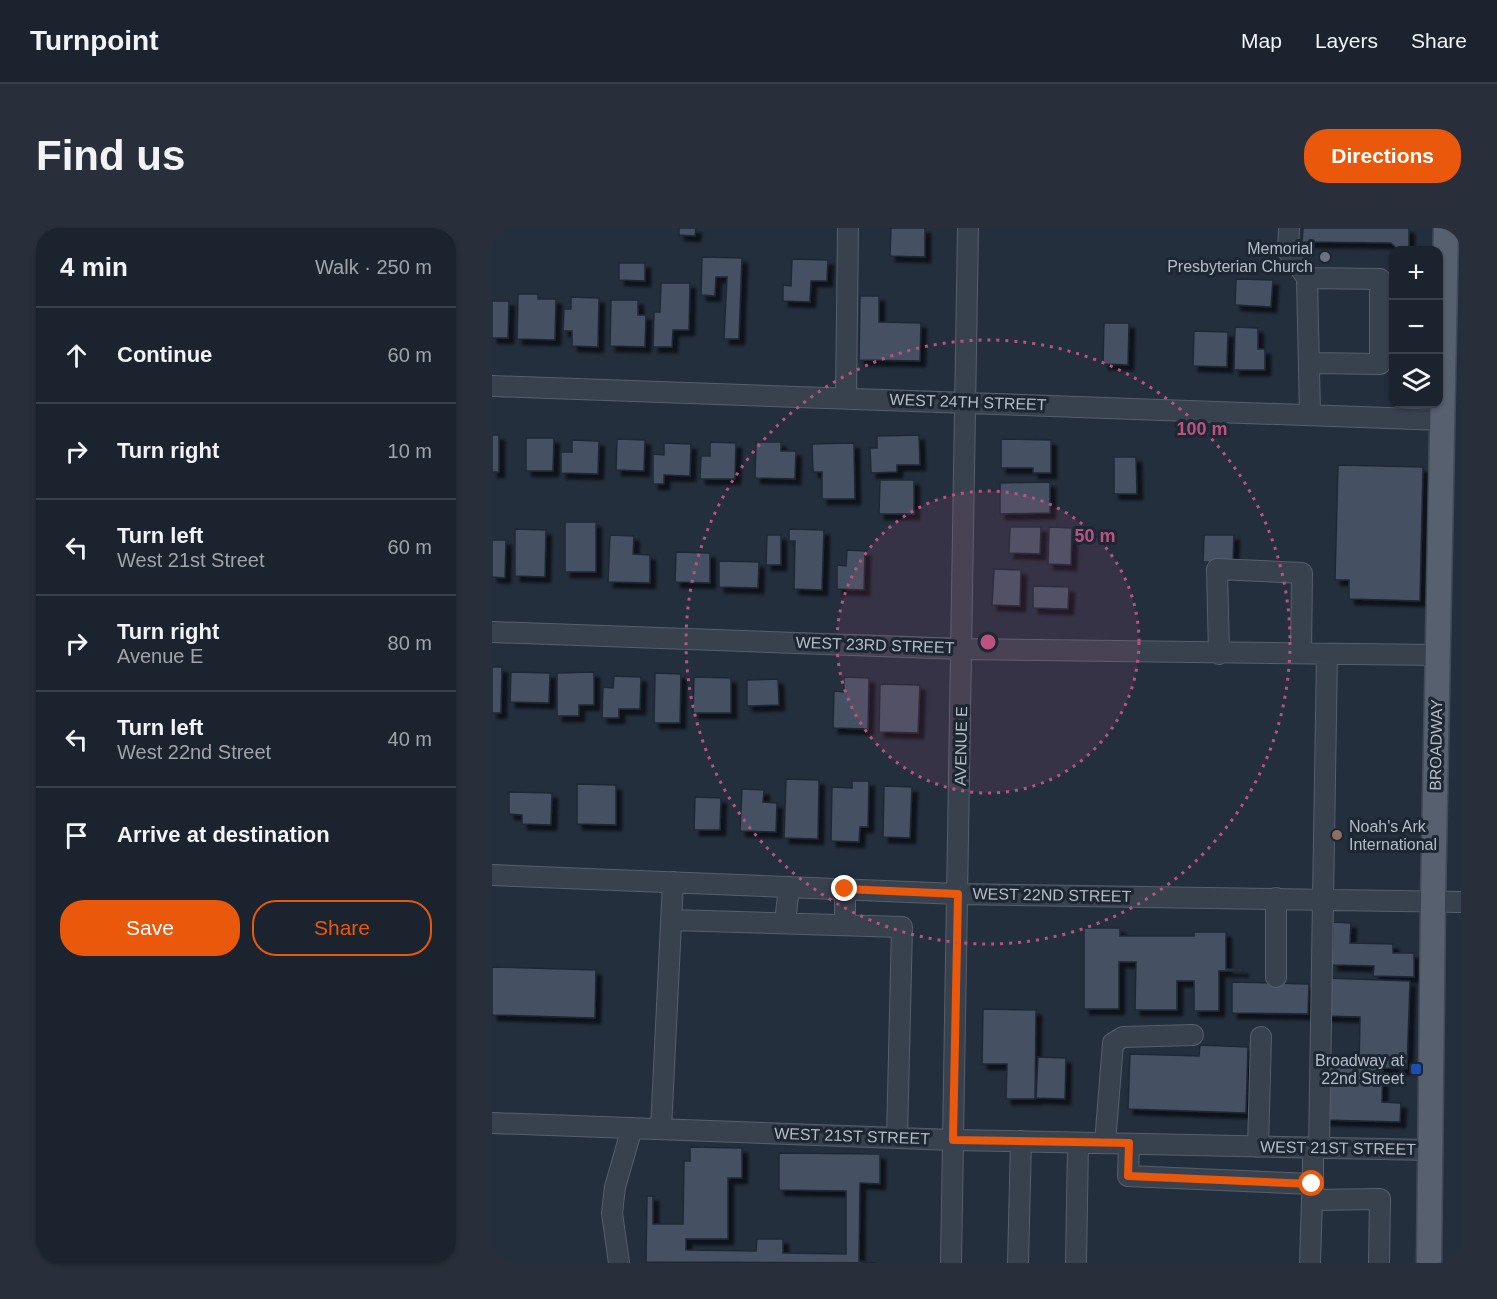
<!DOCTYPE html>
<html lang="en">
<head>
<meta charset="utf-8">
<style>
  :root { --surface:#1b232e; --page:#282f3a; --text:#f1f3f6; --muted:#a0a4aa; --line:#39404a; --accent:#ea580c }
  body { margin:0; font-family:Helvetica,sans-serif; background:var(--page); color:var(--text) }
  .controls { position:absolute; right:18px; top:18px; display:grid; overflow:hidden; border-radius:12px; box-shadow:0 2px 4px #0004 }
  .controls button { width:54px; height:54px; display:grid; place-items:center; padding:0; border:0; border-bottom:2px solid var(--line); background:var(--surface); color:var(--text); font:30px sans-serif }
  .stop { position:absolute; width:18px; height:18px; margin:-14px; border:4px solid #ea580c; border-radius:50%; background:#fff }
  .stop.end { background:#ea580c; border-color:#fff; box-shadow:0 2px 6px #0008 }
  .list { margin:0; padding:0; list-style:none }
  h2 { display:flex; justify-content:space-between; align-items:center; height:78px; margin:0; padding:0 24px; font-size:26px }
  h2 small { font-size:20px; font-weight:400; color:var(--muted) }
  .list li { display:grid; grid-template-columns:39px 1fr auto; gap:18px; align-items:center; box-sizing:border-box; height:96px; padding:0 24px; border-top:2px solid var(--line) }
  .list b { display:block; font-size:22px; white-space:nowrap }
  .list p { margin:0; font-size:20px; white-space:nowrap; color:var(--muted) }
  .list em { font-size:20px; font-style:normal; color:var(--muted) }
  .actions { display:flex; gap:12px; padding:18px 24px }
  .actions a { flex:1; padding:14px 0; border:2px solid var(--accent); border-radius:24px; text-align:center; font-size:21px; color:var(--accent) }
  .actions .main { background:var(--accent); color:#fff }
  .icon { flex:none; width:33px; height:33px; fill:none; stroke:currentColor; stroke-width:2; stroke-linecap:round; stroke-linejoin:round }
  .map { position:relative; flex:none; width:969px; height:1035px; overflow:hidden; border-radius:24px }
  header { display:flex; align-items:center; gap:36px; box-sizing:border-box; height:84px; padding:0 30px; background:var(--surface); border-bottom:2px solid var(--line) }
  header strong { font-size:28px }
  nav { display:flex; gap:33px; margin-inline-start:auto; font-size:21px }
  .intro { display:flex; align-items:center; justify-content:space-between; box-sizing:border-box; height:144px; padding:0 36px }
  h1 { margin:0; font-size:42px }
  .button { padding:15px 27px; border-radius:24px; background:var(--accent); color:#fff; font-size:21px; font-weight:700 }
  main { display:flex; gap:36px; padding:0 36px }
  aside { flex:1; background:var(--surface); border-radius:24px; box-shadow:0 2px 4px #0004 }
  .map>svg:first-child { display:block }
</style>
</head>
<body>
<header>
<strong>Turnpoint</strong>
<nav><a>Map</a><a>Layers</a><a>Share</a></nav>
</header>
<div class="intro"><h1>Find us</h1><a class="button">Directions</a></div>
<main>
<aside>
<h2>4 min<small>Walk · 250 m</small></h2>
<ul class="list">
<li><svg class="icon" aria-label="ahead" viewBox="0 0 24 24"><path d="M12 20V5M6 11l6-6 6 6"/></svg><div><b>Continue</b></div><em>60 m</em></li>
<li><svg class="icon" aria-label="right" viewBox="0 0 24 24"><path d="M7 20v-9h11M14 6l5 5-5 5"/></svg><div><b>Turn right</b></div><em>10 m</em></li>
<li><svg class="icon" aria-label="left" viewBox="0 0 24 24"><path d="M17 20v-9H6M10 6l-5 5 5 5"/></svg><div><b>Turn left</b><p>West 21st Street</p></div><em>60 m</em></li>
<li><svg class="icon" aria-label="right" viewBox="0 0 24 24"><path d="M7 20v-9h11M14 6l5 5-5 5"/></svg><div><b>Turn right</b><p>Avenue E</p></div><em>80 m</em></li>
<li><svg class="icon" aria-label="left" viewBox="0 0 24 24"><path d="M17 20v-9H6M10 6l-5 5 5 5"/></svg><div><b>Turn left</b><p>West 22nd Street</p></div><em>40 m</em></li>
<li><svg class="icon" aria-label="arrive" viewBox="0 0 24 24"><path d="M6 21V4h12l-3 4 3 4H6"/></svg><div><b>Arrive at destination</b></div></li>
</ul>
<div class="actions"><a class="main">Save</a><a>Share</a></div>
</aside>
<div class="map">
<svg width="969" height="1035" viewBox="0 0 969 1035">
  <defs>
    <filter id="shadow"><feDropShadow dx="5.5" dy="5.5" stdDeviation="1.5" flood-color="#0009"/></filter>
  </defs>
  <rect width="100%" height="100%" fill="#242f3e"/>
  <!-- building -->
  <path fill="#455162" stroke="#1f2835" stroke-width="1.5" filter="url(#shadow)" d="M187,0h17l-1,8 -16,-1z
    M399,0h34v29l-35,-1z
    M811,0h106v22h-11l-7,-7 -89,-1z
    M210,29l40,1 -3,81h-15l3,-62h-11l-1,19 -14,-1z
    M300,31l36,1 -1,21h-16l-1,21 -27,-1v-16l8,1z
    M127,35h26v18l-26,-1z
    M744,51l37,1 -2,27 -36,-2z
    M169,55h29l-1,47h-16l-1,17h-19l1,-35h6z
    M26,66h20v5h18l-1,41 -38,-1z
    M368,68h19v26l42,1 -1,38 -61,-1z
    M79,69l28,1 -1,49 -26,-1v-15h-9l1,-22h7z
    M119,72h27v15h8l-1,32 -35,-1z
    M0,73h17l-1,37h-16z
    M612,95h25l-1,42 -25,-1z
    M743,99l23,1v21h7v21h-31z
    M702,103l34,1 -1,35 -34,-1z
    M0,207h7v37h-7z
    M427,207l1,30h-23v7l-26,1 -1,-25h7v-12z
    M34,210h28l-1,33h-27z
    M125,211l28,1 -1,31 -28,-1z
    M509,211l50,1v33h-18v-5h-32z
    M80,212l27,1 -1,33 -37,-1v-21h11z
    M218,214l26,1 -1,36h-35l1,-23h9z
    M264,214h25v9h15l-1,28 -40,-1z
    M172,215l27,1 -1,32 -26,-1v9h-11v-30l11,1z
    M362,215l1,56h-33v-27h-9l-1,-28z
    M622,229h22l1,37h-23z
    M846,237l85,2 -3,134 -71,-2v-19h-14z
    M388,252h34v34h-35z
    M558,254v31l-50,1v-31z
    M73,294h31v50h-31z
    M518,299h31l-1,27 -31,-1z
    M557,299l23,1 -1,37 -23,-1z
    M23,301l31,1 -1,47 -30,-1z
    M297,301l35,1 -2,60 -28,-1 1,-48h-6z
    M118,307l24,1 -1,18 17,1v28l-42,-1z
    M275,307h14v30h-15z
    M712,307h30l-1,27h-30z
    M0,312h14l-1,38 -13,-1z
    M355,322l18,1 -1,39 -27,-1v-24l9,1z
    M184,324l34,1v30l-35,-1z
    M227,333l40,1 -1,26 -39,-1z
    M502,341l27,1 -1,36 -28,-1z
    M541,358l36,1 -1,22 -35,-1z
    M0,439h10l-1,46h-9z
    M19,444l39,1 -1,30 -39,-1z
    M102,444v33h-15v11h-22v-43z
    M163,445l26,1 -1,49h-26z
    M122,448l27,1 -1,32h-21v9h-17l1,-31 10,1z
    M202,449l37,1v35h-38z
    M352,449l25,1 -1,51 -35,-1 1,-37 10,1z
    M286,451l1,26 -32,1v-26z
    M388,456l40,1 -2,48 -39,-1z
    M294,551l33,1 -1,59 -34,-1z
    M360,553h17l-1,46h-8l-1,15 -28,-1 1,-54 20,1z
    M85,556l39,1v40l-39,-1z
    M392,558l28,1 -2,51 -27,-1z
    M250,561l22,1 -1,12 14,1 -1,29 -36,-1z
    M17,564l43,1 -1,32 -29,-1v-9l-13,-1z
    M203,569l26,1 -1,32h-26z
    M841,694l18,1 -1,20 43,1v9h21v24l-41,-1 1,-10 -42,-1z
    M592,700h36v8h74v-4h32v37h17v2h-24v40h-25v-30h-17v29h-42l1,-48h-17v47h-35z
    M0,739l104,3 -1,48 -103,-3z
    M833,750l85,3 -3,88 -24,-1 -1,34 19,1 -1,19 -76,-2 2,-53 33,1 1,-51 -36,-1z
    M740,754l77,2 -1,30 -76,-1z
    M491,781l53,1 -1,89h-29l1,-35h-25z
    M708,817l48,2 -2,66 -118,-4 2,-55 69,2z
    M546,829l28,1 -1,41 -29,-1z
    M198,919l52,1v30h-14v61h-42v11l70,1 1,-12h26v14l63,1v-63l-67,-1v-37l101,1v30l-20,-1 -1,78 17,2 -230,-1 1,-66h6v28h30l1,-63h6z"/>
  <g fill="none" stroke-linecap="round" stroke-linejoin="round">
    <defs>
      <path id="minor" d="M797,0l-1,23 19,27 3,137
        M815,50l73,1v85l-70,-1
        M0,158l951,34
        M354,170l2,-170
        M0,404l470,17 476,6
        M727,426l-2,-85 85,4 -1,80
        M0,647l466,19 503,8
        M784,670v79
        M179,692l231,7 -5,211
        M293,694l4,-35
        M353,696v-35
        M0,895l461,17 476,10
        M169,901l12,-247
        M613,915l8,-100 10,-6 70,-2
        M637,916l-1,32 185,8v-36
        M766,919l3,-110
        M827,920l8,-494
        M821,956l-1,16 68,-1 -1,64
        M127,1035l-7,-50 3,-26 17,-59
        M459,1035l17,-1035
        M526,1035l3,-122
        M584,1035l2,-120
        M818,1035l2,-63"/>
      <path id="major" d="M937,1035l4,-362 13,-673"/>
    </defs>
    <!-- minor casing -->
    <use href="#minor" stroke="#565f6c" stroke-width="22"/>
    <!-- major casing -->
    <use href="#major" stroke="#414a57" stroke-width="27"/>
    <!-- minor -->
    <use href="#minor" stroke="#38414e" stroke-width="20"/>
    <!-- major -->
    <use href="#major" stroke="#56606e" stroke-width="24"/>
  </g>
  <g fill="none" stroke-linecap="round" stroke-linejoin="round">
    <!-- route -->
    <path stroke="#ea580c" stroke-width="8" d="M353,661l113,5 -5,246 176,3 -1,33 184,8"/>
  </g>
  <!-- distance rings -->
  <circle cx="496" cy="414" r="151" fill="#bd5182" fill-opacity=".12"/>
  <g fill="none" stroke="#bd5182" stroke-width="3" stroke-dasharray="3 6">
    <circle cx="496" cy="414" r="151"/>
    <circle cx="496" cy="414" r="302"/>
  </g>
  <!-- markers -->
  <circle fill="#6b7280" stroke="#1d2633" stroke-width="2" cx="833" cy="29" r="6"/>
  <circle fill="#8d6e63" stroke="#1d2633" stroke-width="2" cx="845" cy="607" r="6"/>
  <rect fill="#1a4fb4" stroke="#1d2633" stroke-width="2" x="918" y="835" width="12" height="12" rx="3"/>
  <g text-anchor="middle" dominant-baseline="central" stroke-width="6" stroke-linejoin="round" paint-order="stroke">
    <!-- poi labels -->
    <g font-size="16" fill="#b4bcc9" stroke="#1d2633" text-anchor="end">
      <text x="821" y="20">Memorial<tspan x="821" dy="18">Presbyterian Church</tspan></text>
      <text x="857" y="598" text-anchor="start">Noah's Ark<tspan x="857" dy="18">International</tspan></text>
      <text x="912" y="832">Broadway at<tspan x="912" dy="18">22nd Street</tspan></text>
    </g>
    <!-- street labels -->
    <g font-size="16" fill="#b4bcc9" stroke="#1d2633">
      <text transform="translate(476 174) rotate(2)">WEST 24TH STREET</text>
      <text transform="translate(383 417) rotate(2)">WEST 23RD STREET</text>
      <text transform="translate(944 517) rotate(-89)">BROADWAY</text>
      <text transform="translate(469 518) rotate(-89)">AVENUE E</text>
      <text transform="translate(560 667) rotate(1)">WEST 22ND STREET</text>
      <text transform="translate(360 908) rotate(2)">WEST 21ST STREET</text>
      <text transform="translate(846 920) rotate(1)">WEST 21ST STREET</text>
    </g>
  </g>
  <circle cx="496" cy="414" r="9" fill="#bd5182" stroke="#1d2633" stroke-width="3"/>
  <g font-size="18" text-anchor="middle" font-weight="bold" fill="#bd5182" stroke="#1d2633" stroke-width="6" stroke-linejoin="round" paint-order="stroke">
    <text x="710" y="207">100 m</text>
    <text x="603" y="314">50 m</text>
  </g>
</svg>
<div class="controls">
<button>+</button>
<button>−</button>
<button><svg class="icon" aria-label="layers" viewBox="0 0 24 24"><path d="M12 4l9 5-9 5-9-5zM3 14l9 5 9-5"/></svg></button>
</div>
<div class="stop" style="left:820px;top:956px"></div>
<div class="stop end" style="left:353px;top:661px"></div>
</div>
</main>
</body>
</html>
